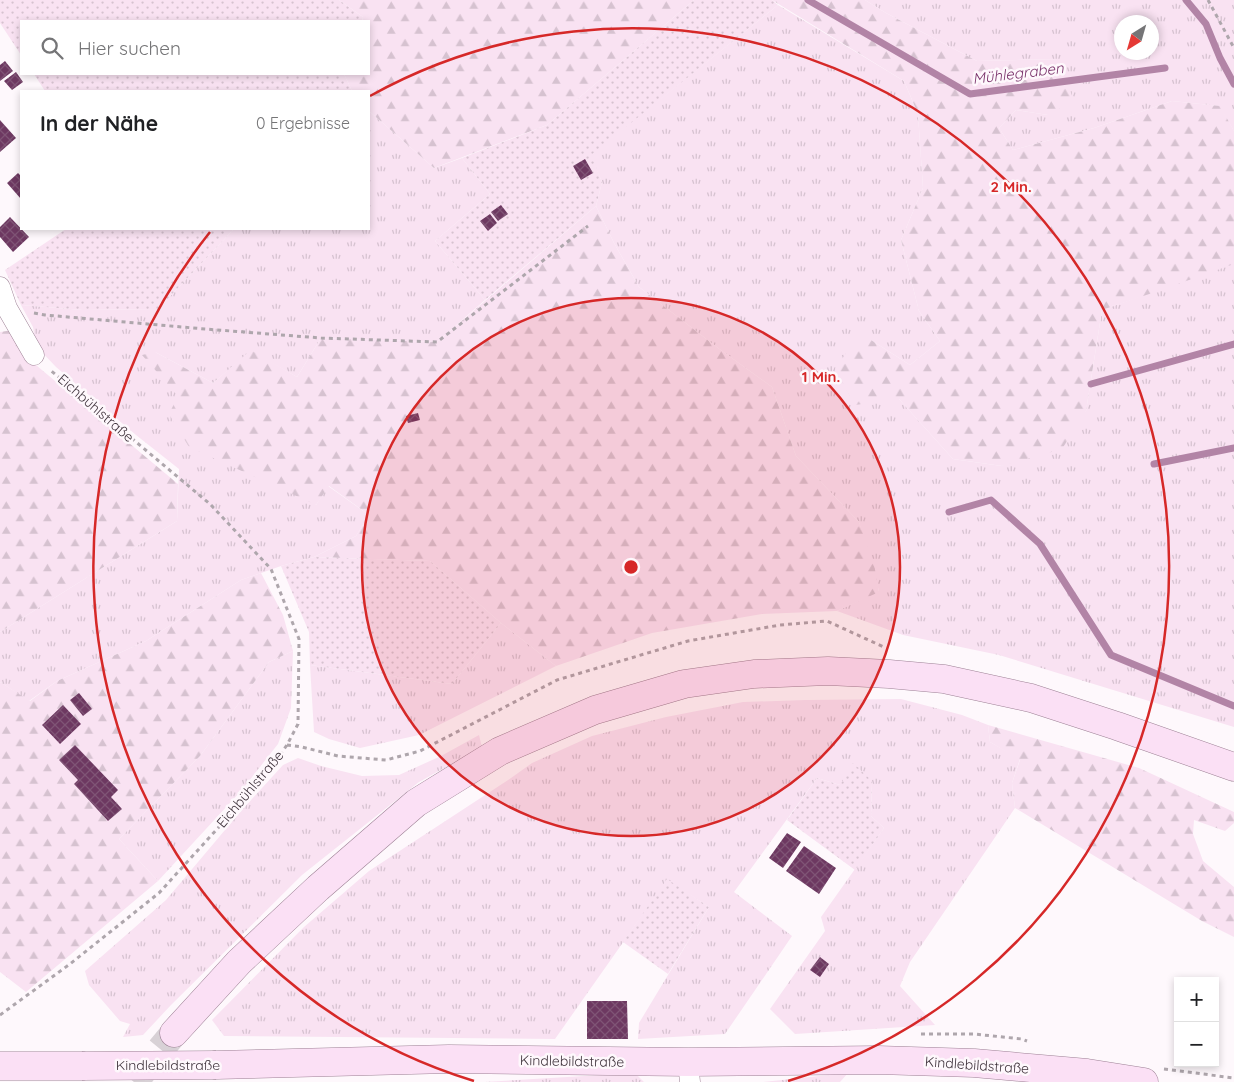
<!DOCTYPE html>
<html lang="de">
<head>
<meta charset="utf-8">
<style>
  :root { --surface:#fff; --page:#f2f2f2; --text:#202124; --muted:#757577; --line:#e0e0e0 }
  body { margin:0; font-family:Quicksand,sans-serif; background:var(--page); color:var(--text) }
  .controls { position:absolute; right:15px; bottom:15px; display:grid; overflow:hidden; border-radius:0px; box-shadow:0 2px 8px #0003 }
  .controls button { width:45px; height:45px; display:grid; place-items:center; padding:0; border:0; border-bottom:1px solid var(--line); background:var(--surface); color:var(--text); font:25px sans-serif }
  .compass { position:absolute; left:1114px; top:15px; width:45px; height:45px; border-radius:50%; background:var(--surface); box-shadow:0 2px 8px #0003; rotate:217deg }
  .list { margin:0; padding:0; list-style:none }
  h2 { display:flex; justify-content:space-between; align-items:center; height:65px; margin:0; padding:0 20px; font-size:21px }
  h2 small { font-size:16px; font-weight:400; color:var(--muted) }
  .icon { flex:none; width:28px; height:28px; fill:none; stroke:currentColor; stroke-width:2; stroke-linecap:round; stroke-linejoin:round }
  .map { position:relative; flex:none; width:1234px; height:1082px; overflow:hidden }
  .search { position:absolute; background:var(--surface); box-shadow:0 2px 8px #0003; left:20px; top:20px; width:350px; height:55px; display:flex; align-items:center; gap:12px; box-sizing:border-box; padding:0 18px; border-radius:0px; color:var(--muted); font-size:19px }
  .panel { position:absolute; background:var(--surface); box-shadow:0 2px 8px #0003; left:20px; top:90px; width:350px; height:140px; border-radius:0px }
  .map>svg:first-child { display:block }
</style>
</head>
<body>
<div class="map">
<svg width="1234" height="1082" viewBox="0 0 1234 1082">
  <defs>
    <pattern id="grass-tufts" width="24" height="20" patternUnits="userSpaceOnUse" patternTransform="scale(1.25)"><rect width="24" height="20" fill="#f9e2f2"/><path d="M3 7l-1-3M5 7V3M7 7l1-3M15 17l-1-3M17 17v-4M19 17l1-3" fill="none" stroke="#d6c2d0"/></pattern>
    <pattern id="forest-firs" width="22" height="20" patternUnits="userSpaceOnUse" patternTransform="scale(1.25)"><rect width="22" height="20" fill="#f9e2f2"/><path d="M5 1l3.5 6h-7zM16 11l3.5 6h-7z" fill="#d6c2d0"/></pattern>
    <pattern id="garden-dots" width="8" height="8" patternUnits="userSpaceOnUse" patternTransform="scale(1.25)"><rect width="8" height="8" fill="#f9e2f2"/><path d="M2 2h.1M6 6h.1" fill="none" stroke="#d6c2d0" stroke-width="1.8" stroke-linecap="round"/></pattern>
    <pattern id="building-cross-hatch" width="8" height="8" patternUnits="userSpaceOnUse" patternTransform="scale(1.25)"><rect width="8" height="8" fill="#6d3861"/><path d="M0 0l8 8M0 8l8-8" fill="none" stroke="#7f5475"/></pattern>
  </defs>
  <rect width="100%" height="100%" fill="#fef8fc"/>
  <!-- grass -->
  <path fill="url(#grass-tufts)" fill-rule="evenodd" d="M865,0h369v131l-15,-25 -47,-5 -78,27 -81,22 -14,-22 17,-18 32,5 10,-56 -81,2 -91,-48zM1122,22h30v30h-30z
    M778,5l126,76 14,33 5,74 -22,52 18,71 21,30 -30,24 -39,-25 28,59 54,60 49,7 84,-55 16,-101 132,-47v464l-235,-72 -96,-20 -66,-24 42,-20 -20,-69 -63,-66 -24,-69 -54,-39 -79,-61 -25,-44 -18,-37 6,-24 -12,-27z
    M369,111l65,57 28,-10 28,36 -55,47 50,59 -48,42 -116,-4 -24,39 -46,-26 -38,32 -58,-31 161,153 12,-19 41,29 -13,21 -42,21 -33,9 -40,14 -95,61 -89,40 -28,20 -29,-19v-50l177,-111 2,-52 -43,-34 -80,-68 -19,-20 -4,-20 -12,-22 62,5 75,-1 76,-80h135z
    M501,623l55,43 -137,69 -59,13 -31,-9 -15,-7 -4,-67 142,19z
    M293,651l-2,57 -13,36 -37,47 -83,90 -39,-42 81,-83 69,-94z
    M901,699l61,16 26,10 2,17 30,17 -8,24 3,25 -105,154 -10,24 35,39 -140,9 -25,-25 55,-78 -4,-14 63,-89 -13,-12 1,-35 -32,4 -23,-7 -83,114 58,44 -67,98 -87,5 1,-16 70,-116 -42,-27 -112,159 -331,-3 -12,-16 92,-93 65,-56 142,-93 21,-15 60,-27 74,-19 77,-15 62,-2z
    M479,735l3,12 -63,35 -117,93 -131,130 -28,30 -20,2 7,-13 -10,-3 -31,-36 -4,-14 81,-71 75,-89 42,-46 15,-7 23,8 41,10 37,-1 42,-19z
    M635,1073l9,9h-159z
    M848,1073l-8,9h-77z"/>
  <!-- forest -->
  <path fill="url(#forest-firs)" d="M339,0h355l-147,125 -113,43 -65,-57v-20h-17l-8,-17h25v-53h-7l1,-4z
    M772,0h93l21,13 91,48 81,-2 16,42 -26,14 -32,-5 -17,18 14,22 81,-22 78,-27 48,5 14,25v133l-76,27 -56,19 -16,101 -24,38 -60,17 -49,-7 -54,-60 -44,6 -20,-36 21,-30 15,1 39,25 30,-24 -21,-30 -18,-71 22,-52 -5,-74 -14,-33z
    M596,206l18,37 25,44 79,61 54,39 24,69 63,66 15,42 5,28 -42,19 -75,3 -110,19 -96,33 -55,-43 -71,-62 -116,-4 42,-21 13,-21 -40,-29 -13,19 -127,-58 -20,-33 9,-18 -36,-41 13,-3 58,31 38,-33 46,27 24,-39 116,4z
    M13,330l17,30 148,124 -1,37 -177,111v-300z
    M261,573l22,42 10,36 -24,11 -69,94 -81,83 39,42 -132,111 -26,-20v-290l30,19 27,-20 89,-40 95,-61z
    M988,725l151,43 95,44v11l-9,8 -31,-11 -1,14 10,27 31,26v50l-32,-16 -187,-113 -3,-25 8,-23 -30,-18z"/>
  <!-- garden -->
  <path fill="url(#garden-dots)" d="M0,0h339l24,17 -1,4h-341v34l-21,-32z
    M694,0h78l6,5 -187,150 11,27 -6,24 -111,94 -50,-59 55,-47 -28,-36 85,-33z
    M34,74h310l8,17h-307z
    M66,229h168l-76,80 -75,1 -62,-5 -16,-35z
    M314,557l116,4 71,62 -49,61 -142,-19 -1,-33 -28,-66z
    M853,763l19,18 -1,35 13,12 -29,42 -68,-50 30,-42 23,7z
    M667,879l42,28 -41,67 -45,-32z"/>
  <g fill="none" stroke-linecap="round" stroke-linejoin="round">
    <!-- stream -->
    <path stroke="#b284a6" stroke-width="7" d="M808,0l162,94 195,-26
      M1186,0l20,24 14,34 14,26
      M1091,384l143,-40
      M1154,464l80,-16
      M949,512l42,-12 49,44 71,111 123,51"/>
  </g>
  <!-- building -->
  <path fill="url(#building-cross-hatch)" d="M5,61l8,10 -13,10v-16z
    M16,72l7,10 -11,8 -8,-9z
    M0,120l16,18 -16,14z
    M585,159l8,14 -12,7 -8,-14z
    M18,173l3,3v23l-14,-16z
    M501,205l7,9 -10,7 -7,-9z
    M490,214l7,9 -9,8 -8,-10z
    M10,217l19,20 -16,15 -13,-15v-10z
    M418,413l2,7 -12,3 -2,-7z
    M79,693l13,16 -9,7 -13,-16z
    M63,705l18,19 -21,20 -18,-19z
    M75,745l43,45 -7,7 11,12 -14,12 -34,-37 4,-4 -19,-20z
    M787,833l14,9 -18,26 -14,-10z
    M804,846l32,22 -17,26 -33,-23z
    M820,957l9,7 -9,13 -10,-7z
    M587,1001h40l1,38h-41z"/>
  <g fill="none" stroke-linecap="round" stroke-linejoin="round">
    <!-- secondary-tunnel -->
    <path stroke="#d8d1d6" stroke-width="28" stroke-dasharray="28 14" stroke-linecap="butt" d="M134,1082l40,-49"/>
    <defs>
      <path id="street" d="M0,287l7,21 27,47
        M688,1062l2,20"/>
      <path id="secondary" d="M174,1033l65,-71 79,-74 98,-85 84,-52 95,-41 89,-26 70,-10 74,-3 61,3 55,5 87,19 86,28 117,41
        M216,1065l233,-6 239,3 190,-2 96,3 113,10 57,9
        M0,1066h82"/>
    </defs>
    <!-- street casing -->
    <use href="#street" stroke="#9d8195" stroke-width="21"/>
    <!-- secondary casing -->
    <use href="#secondary" stroke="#9d8195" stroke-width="29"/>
    <!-- path -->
    <path stroke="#aea6ac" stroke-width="3" stroke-dasharray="4 4" stroke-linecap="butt" d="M1208,0l26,48
      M34,313l11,2 160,14 116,9 116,4 151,-116
      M287,745l15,2 36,9 48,4 34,-9 137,-71 131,-39 92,-16 47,-4 59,27
      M0,1015l70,-51 89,-71 59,-65 56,-65 13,-18 11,-21 1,-85 -28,-70 -61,-65 -161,-135
      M921,1034h53l48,5 5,2
      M1164,1069l70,9"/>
    <!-- street -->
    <use href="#street" stroke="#fff" stroke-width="20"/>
    <!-- secondary -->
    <use href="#secondary" stroke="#fbe0f5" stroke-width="28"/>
    <defs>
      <path id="secondary-bridge" d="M82,1066l134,-1"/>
    </defs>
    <!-- secondary-bridge casing -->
    <use href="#secondary-bridge" stroke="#9d8195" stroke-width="29" stroke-linecap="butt"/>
    <!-- secondary-bridge -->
    <use href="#secondary-bridge" stroke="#fbe0f5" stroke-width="28"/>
  </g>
  <!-- distance rings -->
  <circle cx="631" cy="567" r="269" fill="#d62828" fill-opacity=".12"/>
  <g fill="none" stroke="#d62828" stroke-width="2.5">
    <circle cx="631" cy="567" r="269"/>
    <path d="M474 1081A538 538 0 0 1 210 232M370 96A538 538 0 1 1 788 1081"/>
  </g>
  <g text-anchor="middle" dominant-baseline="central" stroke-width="5" stroke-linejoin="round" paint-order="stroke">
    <!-- street labels -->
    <g font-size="14" fill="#3f333c" stroke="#fef8fc">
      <text transform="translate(96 408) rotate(41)">Eichbühlstraße</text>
      <text transform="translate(250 789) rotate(-50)">Eichbühlstraße</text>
      <text transform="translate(572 1061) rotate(1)">Kindlebildstraße</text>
      <text x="168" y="1065">Kindlebildstraße</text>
      <text transform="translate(977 1065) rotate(4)">Kindlebildstraße</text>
    </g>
    <!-- water labels -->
    <g font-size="15" font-style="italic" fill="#79316a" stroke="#fef8fc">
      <text transform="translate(1018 73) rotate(-7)">Mühlegraben</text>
    </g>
  </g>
  <circle cx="631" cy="567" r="8" fill="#d62828" stroke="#fef8fc" stroke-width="2.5"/>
  <g font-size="15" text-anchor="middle" font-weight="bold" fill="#d62828" stroke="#fef8fc" stroke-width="5" stroke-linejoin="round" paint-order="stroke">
    <text x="1011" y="192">2 Min.</text>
    <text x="821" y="382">1 Min.</text>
  </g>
</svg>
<div class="controls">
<button>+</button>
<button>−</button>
</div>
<svg class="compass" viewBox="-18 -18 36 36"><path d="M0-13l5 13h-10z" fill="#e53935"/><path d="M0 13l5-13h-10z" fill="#757577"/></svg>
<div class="search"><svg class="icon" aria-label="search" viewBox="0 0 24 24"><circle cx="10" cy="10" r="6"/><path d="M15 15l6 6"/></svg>Hier suchen</div>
<section class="panel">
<h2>In der Nähe<small>0 Ergebnisse</small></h2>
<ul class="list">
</ul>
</section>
</div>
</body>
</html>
